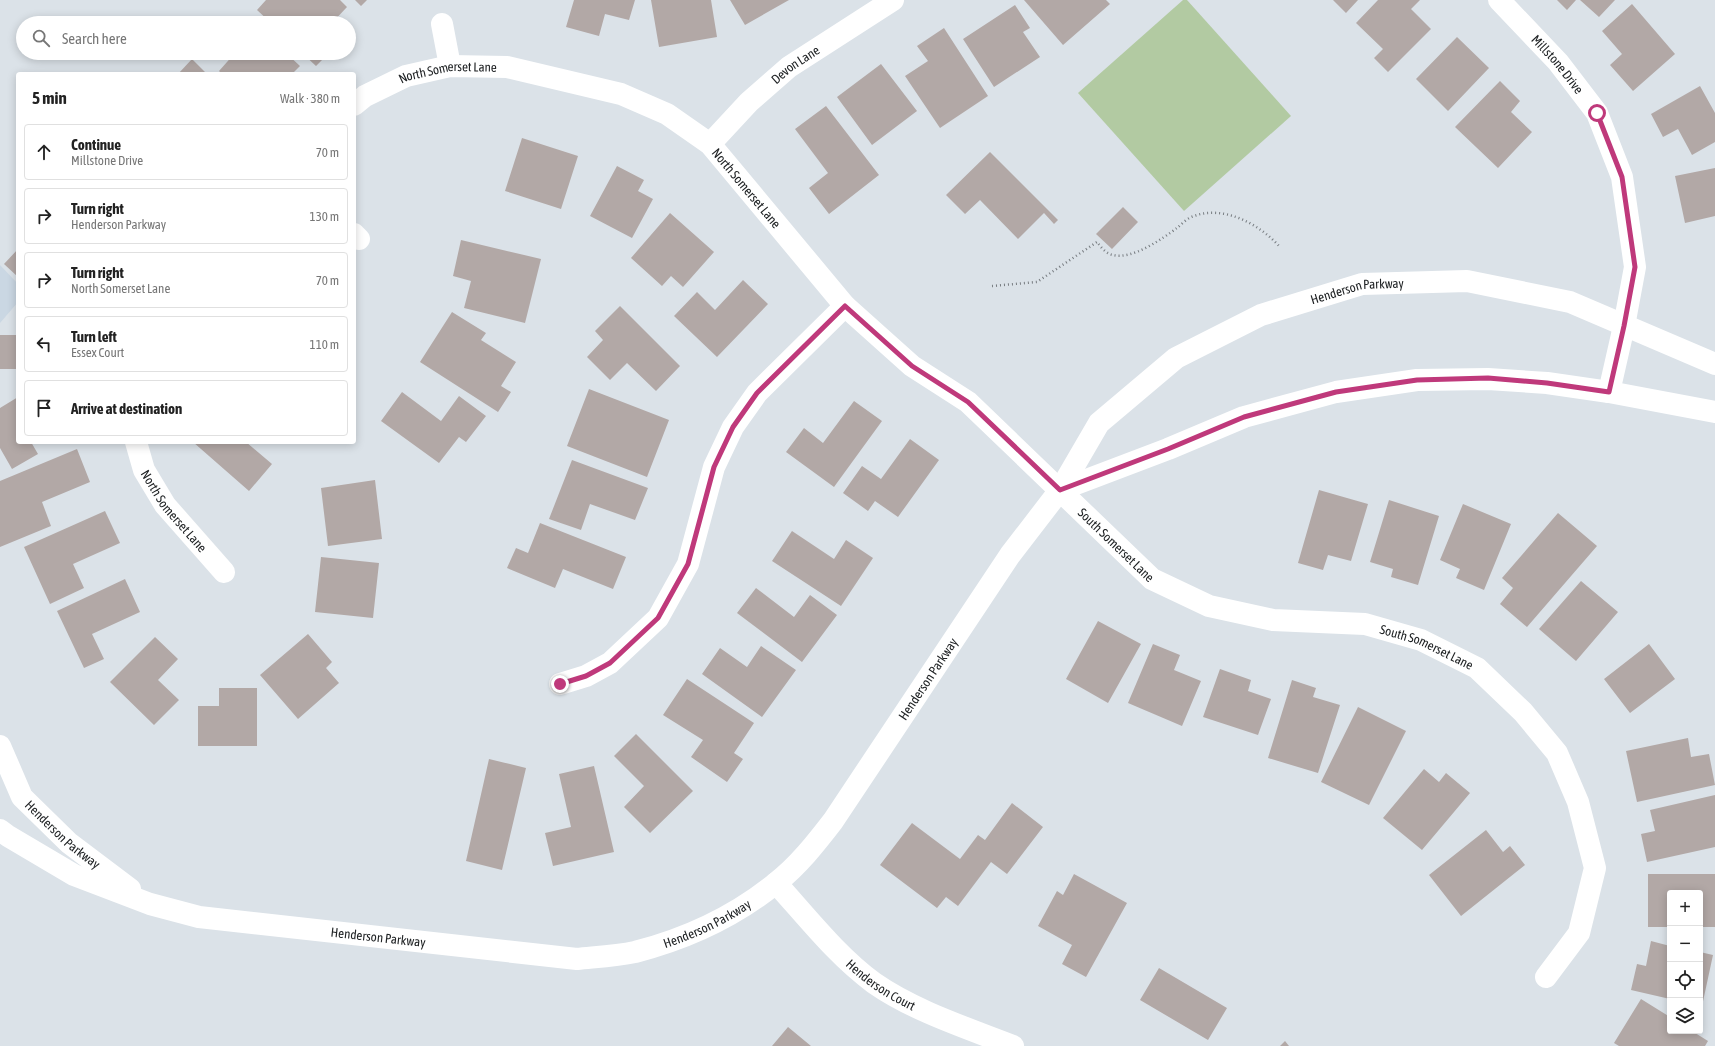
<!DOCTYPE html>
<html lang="en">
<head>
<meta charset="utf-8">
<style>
  :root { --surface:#fff; --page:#f2f2f2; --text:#222; --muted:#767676; --line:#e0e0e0 }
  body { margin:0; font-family:"Asap Condensed",sans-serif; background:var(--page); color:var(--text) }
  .controls { position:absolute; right:12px; bottom:12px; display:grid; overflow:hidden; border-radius:4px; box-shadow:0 2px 10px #0003 }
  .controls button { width:36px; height:36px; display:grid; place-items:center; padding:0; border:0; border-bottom:1px solid var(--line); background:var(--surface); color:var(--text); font:20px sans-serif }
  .stop { position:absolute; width:12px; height:12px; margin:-9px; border:3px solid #bf397b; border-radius:50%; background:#fff }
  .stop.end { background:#bf397b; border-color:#fff; box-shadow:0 1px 4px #0008 }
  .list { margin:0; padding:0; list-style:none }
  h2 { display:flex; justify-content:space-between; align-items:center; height:52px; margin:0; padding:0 16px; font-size:17px }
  h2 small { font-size:13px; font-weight:400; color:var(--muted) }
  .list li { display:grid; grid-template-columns:26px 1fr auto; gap:12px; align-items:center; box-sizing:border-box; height:56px; margin:0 8px 8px; padding:0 8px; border:1px solid var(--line); border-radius:4px }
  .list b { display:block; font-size:15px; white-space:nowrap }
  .list p { margin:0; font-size:13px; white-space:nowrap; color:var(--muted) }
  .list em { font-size:13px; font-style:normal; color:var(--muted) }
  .icon { flex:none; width:22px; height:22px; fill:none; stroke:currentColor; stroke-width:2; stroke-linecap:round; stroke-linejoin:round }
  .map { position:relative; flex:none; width:1715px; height:1046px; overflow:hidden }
  .search { position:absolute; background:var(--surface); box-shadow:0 2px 10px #0003; left:16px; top:16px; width:340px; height:44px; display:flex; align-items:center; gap:10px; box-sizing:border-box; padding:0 14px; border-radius:22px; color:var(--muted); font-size:15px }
  .panel { position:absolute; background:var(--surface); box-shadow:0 2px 10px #0003; left:16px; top:72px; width:340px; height:372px; border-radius:4px }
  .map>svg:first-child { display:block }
</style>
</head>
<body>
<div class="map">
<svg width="1715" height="1046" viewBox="0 0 1715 1046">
  <rect width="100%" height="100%" fill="#dbe2e8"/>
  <!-- built -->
  <path fill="#cad7e3" d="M0,265l18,19v18l-18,21z"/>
  <!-- green -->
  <path fill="#b2caa2" d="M1183,0h4l104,116 -107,95 -106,-118z"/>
  <!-- building -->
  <path fill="#b2a8a6" d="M266,0h74l7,7 -15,16h-61l-14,-13z
    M355,0h12l-6,6z
    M574,0h61l-6,20 -24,-6 -6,22 -33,-9z
    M651,0h60l6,37 -58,10z
    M730,0h59l-44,25z
    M1024,0h82l4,4 -47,41z
    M1333,0h25l-12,13z
    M1378,0h42l-9,9 20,20 -43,43 -14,-14 9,-9 -27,-26z
    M1557,0h19l-9,10z
    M1580,0h35l-16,17z
    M1632,4l43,50 -42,37 -23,-26 12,-11 -20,-23z
    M1015,5l15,23 -7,4 17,25 -46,30 -31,-48z
    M944,28l44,68 -48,32 -35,-52 23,-15 -11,-15z
    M1457,37l32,31 -41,43 -32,-32z
    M235,53h51l14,13 -8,8h-70l-3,-3z
    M302,53h27l-13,13z
    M192,59l15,15h-29z
    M881,64l36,47 -45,34 -35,-48z
    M1500,81l20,20 -9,11 21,20 -34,36 -43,-41z
    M1700,86l15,27v29l-23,13 -14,-26 -15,8 -12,-23z
    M826,106l53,69 -50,39 -20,-26 19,-15 -33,-44z
    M522,138l56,18 -17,53 -56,-18z
    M990,152l68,68 -4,4 -10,-11 -26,26 -38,-39 -15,14 -19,-19z
    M617,166l27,14 -6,11 15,8 -21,39 -42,-22z
    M1715,168v48l-30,7 -10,-47z
    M1123,207l15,15 -26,27 -16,-15z
    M670,213l44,39 -31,35 -12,-11 -9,10 -31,-28z
    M461,240l80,19 -16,64 -61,-15 7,-27 -18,-5z
    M18,249v28l-14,-13z
    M743,280l25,24 -51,53 -43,-41 23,-24 18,18z
    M620,306l60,60 -24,25 -29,-28 -17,17 -23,-23 16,-17 -8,-9z
    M452,312l34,21 -5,7 35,22 -15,24 10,6 -13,20 -78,-50z
    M0,335h18v34h-18z
    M589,389l80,31 -22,57 -80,-31z
    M402,392l39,29 18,-25 27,20 -20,26 -7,-5 -20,26 -58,-42z
    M18,397v45h13l7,12 -26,15 -12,-21v-40z
    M854,401l28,20 -48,66 -48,-35 18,-24 19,15z
    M910,439l29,21 -41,57 -23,-16 -7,10 -25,-18 19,-27 19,13z
    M193,442h53l26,22 -23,27z
    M77,449l13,33 -48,20 9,24 -51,21v-66z
    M572,460l76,28 -13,32 -45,-16 -9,26 -32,-11z
    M375,480l7,59 -54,7 -7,-58z
    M1319,490l49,14 -17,57 -23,-6 -5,15 -25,-7z
    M1389,500l50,16 -21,69 -27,-8 2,-8 -23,-7z
    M1463,504l48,20 -27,66 -28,-12 4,-9 -20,-9z
    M105,511l15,32 -47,21 11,24 -34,16 -26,-57z
    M1558,513l39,33 -70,81 -27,-23 13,-16 -11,-10z
    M540,523l86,34 -13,32 -50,-20 -8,19 -48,-20 9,-20 12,5z
    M792,531l42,28 12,-19 27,18 -32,48 -69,-45z
    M321,557l58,6 -6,55 -58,-6z
    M125,579l15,33 -48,22 12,25 -20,9 -27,-57z
    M1581,581l37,31 -42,49 -37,-32z
    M756,588l38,29 16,-22 27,20 -35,47 -65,-49z
    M1098,621l43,23 -33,59 -42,-24z
    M308,634l24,28 -6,6 13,15 -41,36 -38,-44z
    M155,637l23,22 -20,21 21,20 -25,25 -44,-43z
    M1153,644l27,11 -6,15 27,11 -19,45 -54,-23z
    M1649,644l26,35 -45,34 -26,-34z
    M761,646l35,24 -34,47 -60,-43 18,-26 27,19z
    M1220,669l31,11 -3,11 23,8 -13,36 -55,-18z
    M687,679l67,44 -20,30 9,6 -16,23 -36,-25 12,-17 -40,-25z
    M1292,680l24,8 -3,9 27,8 -22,68 -50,-15z
    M219,688h38v58h-59v-40h21z
    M1358,707l48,24 -37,74 -48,-23z
    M636,734l57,57 -43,42 -26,-26 20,-21 -30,-30z
    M1688,738l3,19 18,-3 6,31 -78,17 -11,-51z
    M489,759l37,9 -24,102 -36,-9z
    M594,766l20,86 -61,14 -8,-33 26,-6 -12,-53z
    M1424,769l15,13 7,-9 24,20 -48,57 -39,-32z
    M1715,795v52l-68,15 -6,-28 14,-3 -5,-21z
    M1012,803l31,24 -36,47 -16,-12 -33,44 -12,-9 -9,11 -57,-43 32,-42 48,36 18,-24 7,5z
    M1486,830l17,22 7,-6 15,19 -64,51 -32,-41z
    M1074,874l53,29 -41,74 -24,-13 10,-19 -34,-19 19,-35 6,4z
    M1648,874h67v53h-15v-34h-30v34h-22z
    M1651,941l19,5v53l-39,-9 6,-26 9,2z
    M1700,952l13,3 -11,51 -2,-1z
    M1159,968l68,40 -19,32 -68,-40z
    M1641,999l29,18v14h22l16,10 -3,5h-86l-5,-3z
    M788,1027l23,19h-39z
    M1285,1041l4,5h-9z"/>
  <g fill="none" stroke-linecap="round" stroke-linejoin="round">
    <!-- path -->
    <path stroke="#777c80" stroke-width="2.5" stroke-dasharray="1 3" stroke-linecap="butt" d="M992,286l45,-4 60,-40c4,5 9,12 16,13 19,5 49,-16 64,-27 5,-4 10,-10 17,-12 30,-11 65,8 85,30"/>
    <!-- minor -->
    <g stroke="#fff" stroke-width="22">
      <path id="s1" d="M1499,0l59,62 39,51 25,64 13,90 -11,59 -15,66"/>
      <path d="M442,24l8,42"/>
      <path id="s2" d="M354,105l11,-9 41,-20 44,-10 57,1 114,27 46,20 43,30 135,162 67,60 56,36 184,177 57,27 64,14 92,4 56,16 56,28 46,44 34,41 21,49 17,66 -16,65 -33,44"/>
      <path id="s3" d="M710,144l39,-42 40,-35 104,-67"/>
      <path d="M354,234l5,5"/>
      <path id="s4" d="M136,442l8,28 21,35 59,67"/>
      <path d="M1060,490l108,-41 76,-32 92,-25 81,-12 71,-1 59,4 62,9 106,20"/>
      <path d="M560,684l26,-8 24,-13 48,-45 30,-54 26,-97 19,-40 24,-34 88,-87"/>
      <path id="s5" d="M0,746l22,51 47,46 61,46"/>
      <path id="s6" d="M0,830l8,6 66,39 76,29 49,13 378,42c19,-2 39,-3 58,-7 51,-13 99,-35 141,-69 22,-17 40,-40 57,-62l177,-266 50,-65 39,-67 77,-65 85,-43 101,-31 105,-3 103,21 145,62"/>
      <path id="s7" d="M776,883c31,34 61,73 98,100 40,28 93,45 139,63"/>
    </g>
  </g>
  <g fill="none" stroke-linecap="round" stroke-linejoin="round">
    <!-- route -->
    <path stroke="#bf397b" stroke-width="5" d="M560,684l26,-8 24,-13 48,-45 30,-54 26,-97 19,-40 24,-34 88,-87 67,60 56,36 92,88 108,-41 76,-32 92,-25 81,-12 71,-2 59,5 62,9 15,-66 11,-59 -13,-90 -25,-64"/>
  </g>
  <g text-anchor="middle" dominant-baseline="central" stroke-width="3" stroke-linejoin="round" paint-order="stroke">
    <!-- street labels -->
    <g font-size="13" fill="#202325" stroke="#e8eff5">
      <text stroke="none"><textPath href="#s1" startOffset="87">Millstone Drive</textPath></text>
      <text stroke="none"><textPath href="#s3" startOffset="117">Devon Lane</textPath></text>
      <text stroke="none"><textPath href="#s2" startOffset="102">North Somerset Lane</textPath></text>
      <text stroke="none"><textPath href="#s2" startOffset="439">North Somerset Lane</textPath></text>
      <text stroke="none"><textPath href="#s6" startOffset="1675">Henderson Parkway</textPath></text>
      <text stroke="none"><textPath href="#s4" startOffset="80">North Somerset Lane</textPath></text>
      <text stroke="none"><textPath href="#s2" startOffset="955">South Somerset Lane</textPath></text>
      <text stroke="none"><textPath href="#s2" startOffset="1291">South Somerset Lane</textPath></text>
      <text stroke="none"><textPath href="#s6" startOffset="1071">Henderson Parkway</textPath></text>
      <text stroke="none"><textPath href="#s5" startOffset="111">Henderson Parkway</textPath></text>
      <text stroke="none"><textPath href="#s6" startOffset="735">Henderson Parkway</textPath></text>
      <text stroke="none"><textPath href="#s6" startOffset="399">Henderson Parkway</textPath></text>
      <text stroke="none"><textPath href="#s7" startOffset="147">Henderson Court</textPath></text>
    </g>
  </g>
</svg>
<div class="controls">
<button>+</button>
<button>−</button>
<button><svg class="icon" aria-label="locate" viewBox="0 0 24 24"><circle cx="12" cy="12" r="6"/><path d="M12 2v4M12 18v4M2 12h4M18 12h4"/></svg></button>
<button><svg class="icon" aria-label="layers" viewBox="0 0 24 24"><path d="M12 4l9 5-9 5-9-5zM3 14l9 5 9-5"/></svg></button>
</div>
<div class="stop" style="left:1597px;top:113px"></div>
<div class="stop end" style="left:560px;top:684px"></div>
<div class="search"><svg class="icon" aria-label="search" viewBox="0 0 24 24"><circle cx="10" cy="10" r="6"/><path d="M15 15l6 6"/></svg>Search here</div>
<section class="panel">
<h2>5 min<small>Walk · 380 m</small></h2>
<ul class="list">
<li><svg class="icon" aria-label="ahead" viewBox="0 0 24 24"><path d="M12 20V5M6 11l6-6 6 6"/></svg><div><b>Continue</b><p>Millstone Drive</p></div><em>70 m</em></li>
<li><svg class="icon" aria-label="right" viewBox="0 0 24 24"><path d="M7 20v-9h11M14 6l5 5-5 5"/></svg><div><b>Turn right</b><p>Henderson Parkway</p></div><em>130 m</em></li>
<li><svg class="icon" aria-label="right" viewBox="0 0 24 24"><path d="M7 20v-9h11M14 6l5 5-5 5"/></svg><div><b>Turn right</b><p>North Somerset Lane</p></div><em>70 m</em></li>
<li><svg class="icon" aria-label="left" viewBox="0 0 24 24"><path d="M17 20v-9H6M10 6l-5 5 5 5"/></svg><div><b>Turn left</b><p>Essex Court</p></div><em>110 m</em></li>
<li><svg class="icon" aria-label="arrive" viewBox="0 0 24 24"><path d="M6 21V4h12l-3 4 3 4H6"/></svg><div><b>Arrive at destination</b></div></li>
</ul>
</section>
</div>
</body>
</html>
